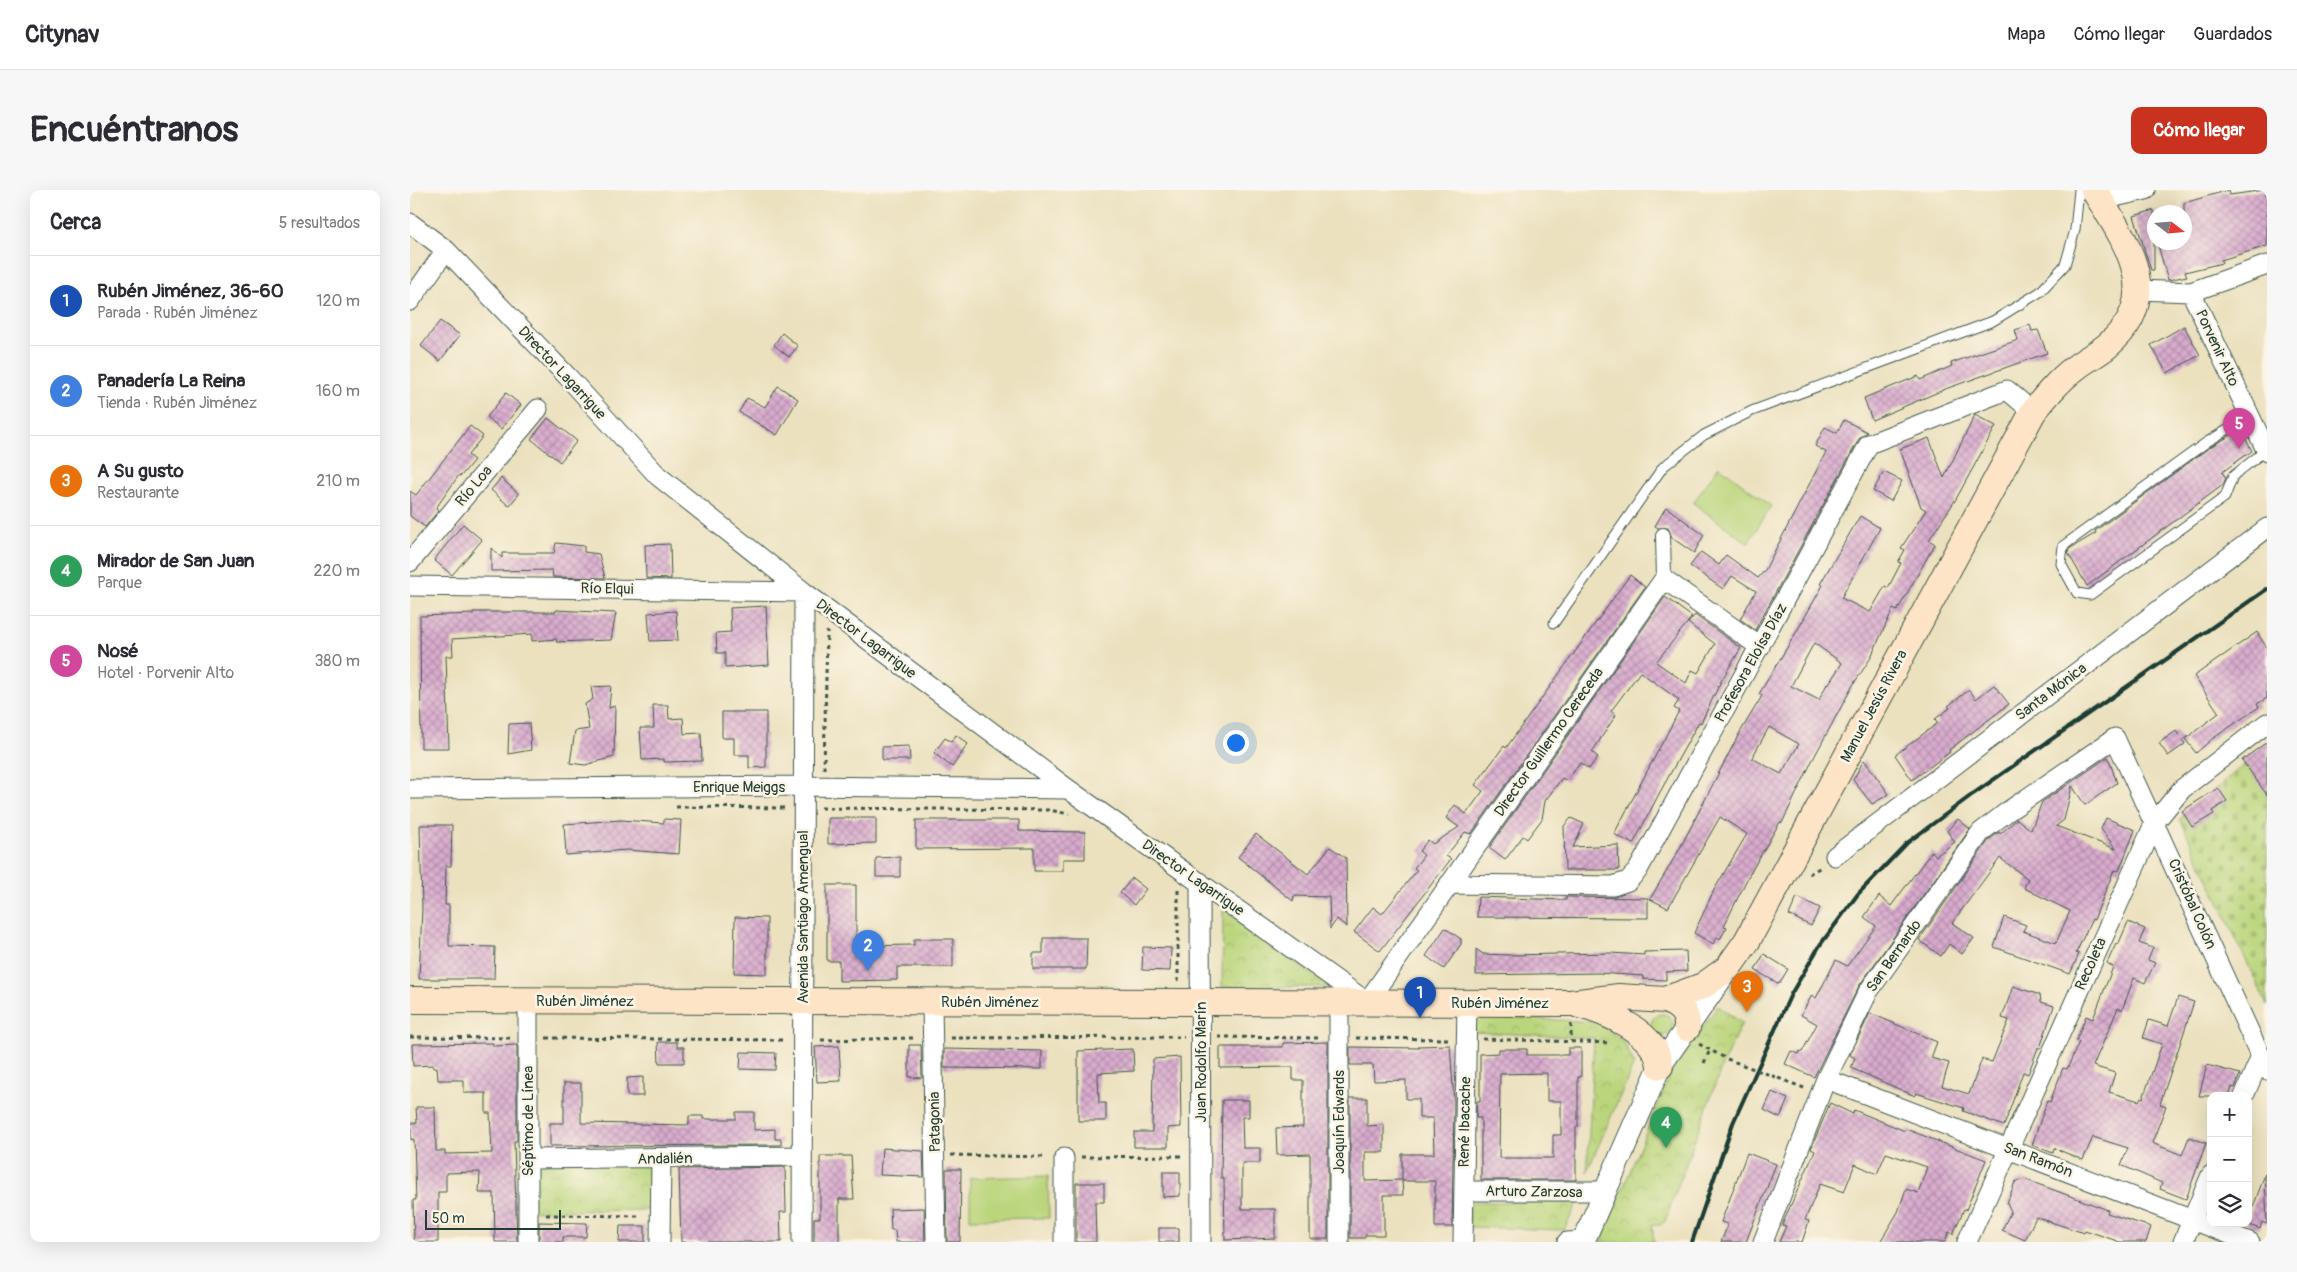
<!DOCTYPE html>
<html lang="es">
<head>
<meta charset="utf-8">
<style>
  :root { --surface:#fff; --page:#f7f7f7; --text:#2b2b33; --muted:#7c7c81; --line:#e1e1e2; --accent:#c8321e }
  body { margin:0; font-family:Pangolin,sans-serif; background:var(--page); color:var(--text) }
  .controls { position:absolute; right:15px; bottom:15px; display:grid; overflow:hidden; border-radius:10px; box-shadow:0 5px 20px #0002 }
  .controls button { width:45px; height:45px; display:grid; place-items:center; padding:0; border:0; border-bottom:1px solid var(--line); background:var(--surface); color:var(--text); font:25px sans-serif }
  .compass { position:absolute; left:1737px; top:15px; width:45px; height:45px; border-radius:50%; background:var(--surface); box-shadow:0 5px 20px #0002; rotate:106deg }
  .scale { position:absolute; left:15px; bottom:12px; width:136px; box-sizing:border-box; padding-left:5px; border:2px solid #1f3d34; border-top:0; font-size:14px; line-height:18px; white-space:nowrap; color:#1f3d34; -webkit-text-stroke:4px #fcf5e5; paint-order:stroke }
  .you { position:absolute; left:825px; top:552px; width:18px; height:18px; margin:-12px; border:4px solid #fff; border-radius:50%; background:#1a73e8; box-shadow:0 0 0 8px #1a73e833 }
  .badge { display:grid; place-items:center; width:32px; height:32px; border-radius:50%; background:var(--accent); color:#fff; font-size:16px; font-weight:700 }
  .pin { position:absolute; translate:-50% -41px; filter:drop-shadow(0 1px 2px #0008) }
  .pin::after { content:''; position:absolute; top:26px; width:18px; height:15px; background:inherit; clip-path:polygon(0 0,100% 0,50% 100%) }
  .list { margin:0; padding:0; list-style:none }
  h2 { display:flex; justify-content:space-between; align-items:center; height:65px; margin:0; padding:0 20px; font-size:21px }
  h2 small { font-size:16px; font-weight:400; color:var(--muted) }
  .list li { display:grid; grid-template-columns:32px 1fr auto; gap:15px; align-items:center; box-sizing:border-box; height:90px; padding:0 20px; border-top:1px solid var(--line) }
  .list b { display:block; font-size:19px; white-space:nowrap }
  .list p { margin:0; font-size:16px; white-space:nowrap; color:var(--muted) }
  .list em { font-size:16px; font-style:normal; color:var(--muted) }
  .icon { flex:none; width:28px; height:28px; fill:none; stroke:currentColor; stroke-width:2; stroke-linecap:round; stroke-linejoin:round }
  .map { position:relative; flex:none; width:1857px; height:1052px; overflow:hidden; border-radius:10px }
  header { display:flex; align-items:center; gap:30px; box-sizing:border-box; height:70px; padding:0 25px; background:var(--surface); border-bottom:1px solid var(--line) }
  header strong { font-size:24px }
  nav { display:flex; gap:28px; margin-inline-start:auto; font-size:18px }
  .intro { display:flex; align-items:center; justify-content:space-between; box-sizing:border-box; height:120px; padding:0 30px }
  h1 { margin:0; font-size:35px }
  .button { padding:12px 22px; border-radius:10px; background:var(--accent); color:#fff; font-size:18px; font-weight:700 }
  main { display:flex; gap:30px; padding:0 30px }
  aside { flex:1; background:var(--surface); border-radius:10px; box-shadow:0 5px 20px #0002 }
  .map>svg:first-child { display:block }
</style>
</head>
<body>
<header>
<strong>Citynav</strong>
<nav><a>Mapa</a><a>Cómo llegar</a><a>Guardados</a></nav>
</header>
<div class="intro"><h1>Encuéntranos</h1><a class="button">Cómo llegar</a></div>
<main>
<aside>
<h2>Cerca<small>5 resultados</small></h2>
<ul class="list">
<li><span class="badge" style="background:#1a4fb4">1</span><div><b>Rubén Jiménez, 36-60</b><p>Parada · Rubén Jiménez</p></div><em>120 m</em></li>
<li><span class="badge" style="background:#3f7fe0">2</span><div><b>Panadería La Reina</b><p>Tienda · Rubén Jiménez</p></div><em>160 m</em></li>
<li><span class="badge" style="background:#e8710a">3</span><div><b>A Su gusto</b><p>Restaurante</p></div><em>210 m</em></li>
<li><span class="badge" style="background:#2e9e5b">4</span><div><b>Mirador de San Juan</b><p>Parque</p></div><em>220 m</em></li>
<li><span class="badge" style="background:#d1479c">5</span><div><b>Nosé</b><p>Hotel · Porvenir Alto</p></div><em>380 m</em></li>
</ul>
</aside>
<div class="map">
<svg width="1857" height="1052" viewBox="0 0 1857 1052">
  <defs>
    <pattern id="cemetery-stones" width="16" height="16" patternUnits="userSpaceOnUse" patternTransform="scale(1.25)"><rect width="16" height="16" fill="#bad57b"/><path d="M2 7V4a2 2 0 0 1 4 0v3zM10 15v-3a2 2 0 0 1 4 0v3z" fill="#9fb86b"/></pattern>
    <pattern id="park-crowns" width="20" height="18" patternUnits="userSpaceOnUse" patternTransform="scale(1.25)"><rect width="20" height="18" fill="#bad57b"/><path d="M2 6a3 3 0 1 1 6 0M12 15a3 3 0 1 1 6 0" fill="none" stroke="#9fb86b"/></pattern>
    <pattern id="building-cross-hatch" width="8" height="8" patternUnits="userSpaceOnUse" patternTransform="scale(1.25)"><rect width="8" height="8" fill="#d9abce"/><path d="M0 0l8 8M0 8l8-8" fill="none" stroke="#af8ca8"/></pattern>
  </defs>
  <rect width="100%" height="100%" fill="#fcf5e5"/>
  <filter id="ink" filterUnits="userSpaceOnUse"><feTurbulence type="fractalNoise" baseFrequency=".02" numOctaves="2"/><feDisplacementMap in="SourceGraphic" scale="10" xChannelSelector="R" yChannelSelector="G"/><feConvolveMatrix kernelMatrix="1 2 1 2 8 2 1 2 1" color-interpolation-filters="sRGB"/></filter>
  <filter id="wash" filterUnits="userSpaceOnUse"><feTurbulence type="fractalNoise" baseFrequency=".0096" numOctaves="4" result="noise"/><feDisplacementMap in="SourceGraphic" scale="20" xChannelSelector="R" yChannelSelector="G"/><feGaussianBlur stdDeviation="1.12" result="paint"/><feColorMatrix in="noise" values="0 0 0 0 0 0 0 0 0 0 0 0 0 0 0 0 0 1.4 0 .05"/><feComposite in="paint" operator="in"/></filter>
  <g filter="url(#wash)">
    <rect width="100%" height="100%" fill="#ebe1bf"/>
    <!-- green -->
    <path fill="#bad57b" stroke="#6c8958" d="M1309,276l52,40 -23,37 -55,-40z
      M1241 835a11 11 0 1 1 22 0a11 11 0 1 1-22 0Z
      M638,986l1,42 -79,1v-41z"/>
    <!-- cemetery -->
    <path fill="url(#cemetery-stones)" stroke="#6c8958" d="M1857,555v260l-87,-186z"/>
    <!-- park -->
    <path fill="url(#park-crowns)" stroke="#6c8958" d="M813,719l107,78h-108z
      M1308,816l24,17 -20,43 -57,155 -5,4h-8l2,17h-53l69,-168z
      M1064,826l124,6 26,20 10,22 -47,108 7,-134 -121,-6z
      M122,966l126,2v52l-125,1z
      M1060,1012h108l-14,28 -94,-3z"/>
    <g id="blocks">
      <!-- building -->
      <path fill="url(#building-cross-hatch)" fill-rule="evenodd" d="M1819,0l1,5 35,-5 2,13v43l-46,14 1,3 -37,9 2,4 -19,4 -11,-38h27v-39z
        M1744,20v60h-3l-17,-54z
        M30,131l20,14 -20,26 -19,-15z
        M1620,135l2,6 6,-1 9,23 -99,35 -76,32 -8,-22 54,-22 2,4 32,-14 -1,-3 67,-23 -3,-10z
        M1774,136l16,29 -33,18 -16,-28z
        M372,143l16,13 -9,11 -15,-12z
        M368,196l20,13 -21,36 -38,-23 8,-14 18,9z
        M96,203l15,12 -20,24 -14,-12z
        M1565,225l21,11 -40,73 -27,41 6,4 -38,67 -4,-2 -23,50 -17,26 -41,76 -30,62 -2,-1 -32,55 -24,49 3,1 -7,12 -3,-2 -4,7 -19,-11 20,-43 33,-56 -27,-17 -52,91 -18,-9 29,-49 60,-116 23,-38 -3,-2 38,-63 26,-46 -3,-1 40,-68 20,12 -39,70 29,14 15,-26 3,2 13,-25 -3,-1 7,-12 -4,-2 25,-38 -5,-3 -21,-58 29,-11 15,40zM1404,453l28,20 -14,22 -1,-1 -8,16 -28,-14zM1359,537l30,17 -18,30 -29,-16z
        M138,228l29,23 -17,21 -29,-23z
        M1434,230l23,12 -8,7 -104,191 -15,-11 16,-28 -24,-15 -9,13 -33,-23 11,-14 18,13 7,-10 32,23 7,-8 61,-118 -11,-6 10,-19 12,6z
        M60,236l13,10 -15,19 6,5 -13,16 -2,-1 -23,33 3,2 -14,17 -15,-11v-25l6,4z
        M1831,240l11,21 -30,21 4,6 -3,7 -136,101 -19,-33 1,-4 27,-16 -1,-2 115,-84z
        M1474,282l18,9 -11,20 -18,-10z
        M91,288l18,16 -10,12 -18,-16z
        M1256,317l38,28 -10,18 -22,-15 -4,-10h-10l-3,-2z
        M53,334l19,16 -30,35 -18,-15z
        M146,353l28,3v6l15,2 6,24 -52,-1 -1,-7 -61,1v-23l11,10v-5h52z
        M260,354l1,35 -25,-1 -1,-33z
        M1220,385l15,12 -174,247 -6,-2 -19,24 5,3 -71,92 -26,-19 19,-25 9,7 35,-44 -3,-2 10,-13 -5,-4 9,-11 5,4 26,-17 -13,-9 9,-13 11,9 17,-23 -8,-6 29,-39 2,2z
        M1255,407l27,20 -36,45 30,21 6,-13 6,3 17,-29 -27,-21 7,-8 46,33 -20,33 -20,42 -2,-1 -39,70 -27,52 -19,-10 65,-123 -5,-3 5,-8 -39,-28 -29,39 5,4 -24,37 6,5 -9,12 -9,-6 -13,18 -5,-3 -17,23 -3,18 -15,20 -4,-3 -18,24 -16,-12z
        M356,416l3,59 -44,3v-15h-8l-1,-20 15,-1 -1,-24z
        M146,420l60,3 -5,27 -55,2 1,-3 -25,2v-7l-80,5 1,17h-7l3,92h-28l-1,-132 53,-2v-2h83z
        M266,421l2,29 -28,1 -2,-28z
        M1847,442l10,16v50l-10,6 2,3 -47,32 -16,14 -11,-14 34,-26 -25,-37z
        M1584,495l15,19 -60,46 1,2 -38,28 -17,-25 43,-32 -3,-4 15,-11 -2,-2 21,-16 7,9z
        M201,496l-2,22 6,-2 -1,51 -29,8 -15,-2 5,-32 14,-2 -4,-25 8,-5 -2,-12z
        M243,515h15l1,14 14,-1 1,16 17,-1 1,28 -38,1v-3l-22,1 -2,-32h14z
        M312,522h44v55l-17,1v-13h-15v-17h-12z
        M119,533l2,27 -23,4 1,-30z
        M1766,541l9,13 -17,12 -9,-13z
        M546,545l12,9 -16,23 -18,-14 11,-15 6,4z
        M1857,552v53l-25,-35z
        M499,556l1,14h-28v-13z
        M1698,567l9,26 -32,22 -13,-19 -8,34 -8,6 60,23 -15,-20 5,-11 29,12 -16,41 -5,-1 -17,42 -3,8 -2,-1 -16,34 3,1 -9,20 -76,-27 10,-30 22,8 -3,6 33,12 14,-32 -46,-23 4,-9 -28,-21 -48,65 22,15 -12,16 -13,-10 -8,12 -22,-16 70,-100 10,-8 1,2 17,-15 14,11 11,-28z
        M1454,570l25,34 -17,10 -19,-24z
        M1808,598l9,13 -15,10 2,3 -22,13 -10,-16z
        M418,628h48v25l-48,1z
        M1161,628l13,6 -11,23 45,-2 1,25h-54l-1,-44z
        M254,629l17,1 -2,34 -53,-4 -60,5 -2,-31 57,-4 43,3z
        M1548,629l12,10 -111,157 -45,91 -29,-13 6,-13 8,3 1,-3 2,1 15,-28 -16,-9 11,-20 4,3 20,-38 11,6 29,-40 -12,-9 15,-21 12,10 41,-55 4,5 19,-14 -8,-11z
        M506,630h103v11l66,1v27h-22v12h-29v-23l-118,1z
        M10,635h32l-1,41h-5l-1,39h4v41l46,1 -1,32h-75l3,-71z
        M846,644l52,40 22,-27 16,11 1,69 -10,-8 -7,10 -1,-32 -35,-1 -1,5 -55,-44z
        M490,667v20h-24v-19z
        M722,688l14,11 -12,16 -14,-12z
        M417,695h29v61l58,-1v-6h39v28h-56v13l-58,1v-20h-12z
        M1068,707l88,3v-3l82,1v20l-171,-1z
        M1387,707l23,11 -9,18 -22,-11z
        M325,727l32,1v56l-33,-1z
        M1718,732l17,7 -6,14 14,5 -5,12 7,3 -10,20 -11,-5 -12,32 -4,-2 -25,58 22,7 -6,19 30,9 2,-4 2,1 19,-54 -19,-6 6,-18 19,6 10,-29 16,5 -34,102 6,2 -14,37 30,12 7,-18 17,6 -20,56 -26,-10 2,-6 -41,-18 7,-17 -35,-11 -10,23 -29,-12 -1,5 -21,-8 15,-44 3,1 13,-34 4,1 12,-27 -3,-1 10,-25 7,3 20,-52 -6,-4 9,-19 2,1z
        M1035,738l16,11v5l-17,25 -18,-13z
        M633,748h44l-1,31h-53v-16h10z
        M733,757l28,1 -1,23 -28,-1z
        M1066,759l7,5 25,1 102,-2 34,2v-3l42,-1 1,20 -21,1v8l-23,-1v-3l-44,-3 -123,2z
        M1354,764l24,15 -9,15 -24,-14z
        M1603,796l27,9 1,7 13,4 -14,42h-2l-10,26 -5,-2 -19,54 -41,-15 1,-3 -48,-15 -1,3 -64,-28 4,-10 -5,-3 20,-42 67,29 -6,16 18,5 -7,23 27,8 13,-35 10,3 17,-42 -7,-2z
        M248,852h19v5h7v16h-25z
        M918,852v197h-16l-2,-1v-84l-33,1 -1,-27 27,-1v-47h-10v-13l-73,1v-21h63v-4z
        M83,853v3l24,-1v96h-3l3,101h-22l-1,-49h-15l1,-21 -34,1v19h-8v50h-24l-1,-42h3l-2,-61 -3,1v-17h6l-1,-16h19l1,44h9v3l47,-1 -2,-40h-4v-20h-22v-13h-26l-1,-13 -4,1v-3l-20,1 -1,-22z
        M499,855h12l1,33 -13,-1z
        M1040,855l4,56 -2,126h-17v-46h-33l1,14h-19v40h-19v3h-15v-140h17v28l17,-1v27h-19v29l37,-1v-26h32l-1,-36h-14v-19h-13v-19l-32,1 -1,-16h-23v-18l69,1 -1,-2z
        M429,856l2,35 -24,1 -2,-35z
        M1158,858h13v29h-3v50h-2v53h-95v-62h-5l1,-17h3v-47l19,-1v-4h28v6h41zM1137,883v28h14v34h-8v23h-54l1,-84z
        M534,859l98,2v18l-98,-1z
        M723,859l1,22 -36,2 1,30h7v18h-28v-70z
        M331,862l35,1 -1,17 -35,-1z
        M770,867l1,70 -13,1v19h-34v-15h18l1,-73z
        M1797,875l33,9 -5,14 -3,-1 -3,9h-30z
        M233,887v19h-16v-18z
        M154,893h17v40l108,2v-9h14v3h33v-7h18v18l21,-1v10h6v6l-231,1v-23h14z
        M1362,902l16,7 -8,19 -16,-8z
        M812,910h27v17h-7l1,31h17v15h-18v46h33v29l-50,2 -1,-62h-3z
        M1420,913l23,11 1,-4 51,21 1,-2 80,31 -20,50 -2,-1 -11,25 -4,-2 -4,10h-65l18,-30 8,-23 12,4 9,-26 -41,-14 -9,21 -22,-10 -11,28 -24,-8 -15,36 4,1 -7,21h-23l7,-16 -4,-1 33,-74 -4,-2z
        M472,958l41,3 1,26 -44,-2z
        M1337,963l29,11 -30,78h-25l7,-18 -7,-2z
        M410,966h31l3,43h-15v43h-25v-24h6z
        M375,977l1,45h-6l1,30h-100l-2,-73z
        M536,979h15l-1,73h-13z
        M753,982h17v24l-17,1z
        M1855,984l2,50 -5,-2 -2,7 -13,-5z
        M1614,989l84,31 -1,3 44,14 -5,15h-26l-35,-12 -1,3 -48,-16 -11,23 -23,-10 9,-19 -4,-8 8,-21z
        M666,993h28v19h-9l1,40h-20z
        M514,1018l1,34h-29l-1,-12h-4l-1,-21z
        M129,1032l48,1 -1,14h-23v5h-24z
        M210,1036h25v16h-26z
        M749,1038h20v14h-20z"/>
    </g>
  </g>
  <g filter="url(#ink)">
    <use href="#blocks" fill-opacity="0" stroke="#3e5649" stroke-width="1"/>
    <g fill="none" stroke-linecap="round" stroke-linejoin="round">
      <defs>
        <path id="service" d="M1817,240l-20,12 -144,104 -2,18 16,29 13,2 135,-98 8,-21 33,-26
          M1144,433l109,-156 41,-32 48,-24 241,-90 47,-29 25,-27 10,-35 4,-40"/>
        <path id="pedestrian" d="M1253,345l1,44"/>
        <path id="minor" d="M1691,10l45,-10
          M0,33l36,27 121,126 91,100 146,116 264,197 299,213 297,-423 96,68
          M1727,100l54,2 76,160
          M1781,102l76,-27
          M0,111l36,-51
          M0,372l128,-153
          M0,396l394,6 -2,650
          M0,599l393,-3 265,3
          M1425,666l432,-328
          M790,692l1,360
          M1039,694l164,2 15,-5 10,-11 231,-426 138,-54 26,22
          M522,812l4,240
          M929,812v240
          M1416,889l424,163
          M1834,906l17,-40
          M654,968v84
          M118,969l274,-3
          M1054,1001h141
          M118,1052v-241
          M250,1052l1,-83
          M1053,1052l4,-240
          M1157,1052l16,-1
          M1353,1052l63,-163 42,-87 113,-160 26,-20 108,-74 152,332
          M1557,1052l188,-420 27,-33 85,-66
          M1773,1052l28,-67"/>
        <path id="tertiary" d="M1173,1052l77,-176 65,-93"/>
        <path id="secondary" d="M0,810l1161,3 48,-6 46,3 38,-14 25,-18 19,-27 286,-529c13,-16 26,-32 42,-44 10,-8 22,-14 32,-22 60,-50 18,-105 -13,-156
          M1255,810c14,5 23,13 22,28
          M1169,815c28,7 78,28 81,61"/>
      </defs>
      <!-- service casing -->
      <use href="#service" stroke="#3e5649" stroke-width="11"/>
      <!-- pedestrian casing -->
      <use href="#pedestrian" stroke="#3e5649" stroke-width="16"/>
      <!-- minor casing -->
      <use href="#minor" stroke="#3e5649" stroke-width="21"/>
      <!-- tertiary casing -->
      <use href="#tertiary" stroke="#3e5649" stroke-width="24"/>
      <!-- secondary casing -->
      <use href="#secondary" stroke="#3e5649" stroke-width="28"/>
      <!-- path -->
      <path stroke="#3e5649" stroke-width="3" stroke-dasharray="4 4" stroke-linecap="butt" d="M414,579l3,-138
        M266,617l111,1
        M411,618l228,2 20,4
        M1399,684l14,-8
        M768,700v91
        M1161,834v17
        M0,847l102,1
        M808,847l104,1
        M136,848l238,2
        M541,848l233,-1
        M946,848l93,1
        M1073,849l128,4
        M411,850l93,-2
        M1289,854l28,15
        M1294,873l6,-13
        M1368,888l26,10
        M541,965l96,2
        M671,967l104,-1
        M136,1025l96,1"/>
      <!-- service -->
      <use href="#service" stroke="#fff" stroke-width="9"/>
      <!-- pedestrian -->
      <use href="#pedestrian" stroke="#fff" stroke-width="14"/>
      <!-- minor -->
      <use href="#minor" stroke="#fff" stroke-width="19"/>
      <!-- tertiary -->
      <use href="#tertiary" stroke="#fff" stroke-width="22"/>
      <!-- secondary -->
      <use href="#secondary" stroke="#fee4c6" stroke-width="26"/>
      <!-- rail -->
      <path stroke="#1f3d34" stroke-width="4" d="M1282,1052l41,-119 58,-129 29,-49 38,-51 49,-51 66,-49 294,-205"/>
      <!-- path-bridge -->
      <path stroke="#3e5649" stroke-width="3" stroke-dasharray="4 4" stroke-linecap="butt" d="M1317,869l51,19"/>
    </g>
  </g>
  <g text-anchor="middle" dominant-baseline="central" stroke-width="5" stroke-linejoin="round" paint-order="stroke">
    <!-- street labels -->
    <g font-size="15" fill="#1f3d34" stroke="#fcf5e5">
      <text transform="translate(1807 158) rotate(65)">Porvenir Alto</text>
      <text transform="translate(152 183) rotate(47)">Director Lagarrigue</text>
      <text transform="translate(64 296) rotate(-50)">Río Loa</text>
      <text transform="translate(197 399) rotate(1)">Río Elqui</text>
      <text transform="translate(456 449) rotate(37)">Director Lagarrigue</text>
      <text transform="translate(1341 473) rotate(-61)">Profesora Eloísa Díaz</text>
      <text transform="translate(1641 502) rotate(-37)">Santa Mónica</text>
      <text transform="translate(1464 516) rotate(-62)">Manuel Jesús Rivera</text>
      <text transform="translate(1139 552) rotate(-55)">Director Guillermo Cereceda</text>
      <text x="329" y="597">Enrique Meiggs</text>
      <text transform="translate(783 688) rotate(35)">Director Lagarrigue</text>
      <text transform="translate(1782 714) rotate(66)">Cristóbal Colón</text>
      <text transform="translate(393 727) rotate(-90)">Avenida Santiago Amengual</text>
      <text transform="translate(1484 766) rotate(-55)">San Bernardo</text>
      <text transform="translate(1681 774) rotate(-66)">Recoleta</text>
      <text x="175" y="811">Rubén Jiménez</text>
      <text x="580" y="812">Rubén Jiménez</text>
      <text x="1090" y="813">Rubén Jiménez</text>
      <text transform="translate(791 872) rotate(-90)">Juan Rodolfo Marín</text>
      <text transform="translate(118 931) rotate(-90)">Séptimo de Línea</text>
      <text transform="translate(525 932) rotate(-91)">Patagonia</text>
      <text transform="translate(929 932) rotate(-90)">Joaquín Edwards</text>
      <text transform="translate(1055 932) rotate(-89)">René Ibacache</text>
      <text transform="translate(255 969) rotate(-1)">Andalién</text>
      <text transform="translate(1628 970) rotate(21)">San Ramón</text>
      <text transform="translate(1124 1002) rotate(1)">Arturo Zarzosa</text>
    </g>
  </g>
</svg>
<div class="controls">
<button>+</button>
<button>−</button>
<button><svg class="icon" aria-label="layers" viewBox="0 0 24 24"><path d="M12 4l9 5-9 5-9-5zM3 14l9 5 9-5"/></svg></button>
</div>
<svg class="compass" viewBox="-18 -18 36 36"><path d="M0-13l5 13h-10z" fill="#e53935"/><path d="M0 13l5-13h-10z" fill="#7c7c81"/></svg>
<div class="scale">50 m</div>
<div class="you"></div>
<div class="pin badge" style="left:1010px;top:828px;background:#1a4fb4">1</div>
<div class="pin badge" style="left:458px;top:781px;background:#3f7fe0">2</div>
<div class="pin badge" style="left:1337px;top:822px;background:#e8710a">3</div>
<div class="pin badge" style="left:1256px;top:958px;background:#2e9e5b">4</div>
<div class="pin badge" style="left:1829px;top:259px;background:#d1479c">5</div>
</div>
</main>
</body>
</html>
